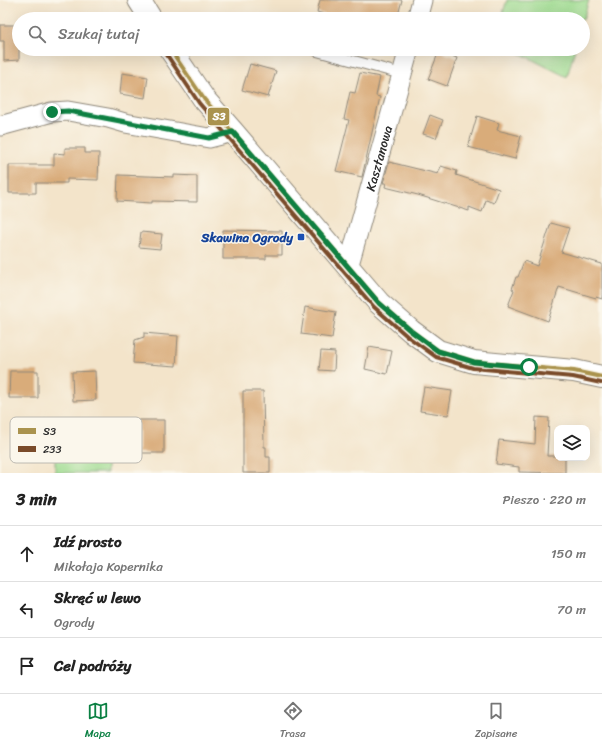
<!DOCTYPE html>
<html lang="pl">
<head>
<meta charset="utf-8">
<style>
  :root { --surface:#fff; --page:#f2f2f2; --text:#222; --muted:#767676; --line:#e0e0e0; --accent:#0b8043 }
  body { margin:0; font-family:Sriracha,sans-serif; background:var(--page); color:var(--text) }
  .controls { position:absolute; right:12px; bottom:12px; display:grid; overflow:hidden; border-radius:8px; box-shadow:0 4px 16px #0002 }
  .controls button { width:36px; height:36px; display:grid; place-items:center; padding:0; border:0; border-bottom:1px solid var(--line); background:var(--surface); color:var(--text); font:20px sans-serif }
  .stop { position:absolute; width:12px; height:12px; margin:-9px; border:3px solid #0b8043; border-radius:50%; background:#fff }
  .stop.end { background:#0b8043; border-color:#fff; box-shadow:0 1px 4px #0008 }
  .list { margin:0; padding:0; list-style:none }
  h2 { display:flex; justify-content:space-between; align-items:center; height:52px; margin:0; padding:0 16px; font-size:17px }
  h2 small { font-size:13px; font-weight:400; color:var(--muted) }
  .list li { display:grid; grid-template-columns:26px 1fr auto; gap:12px; align-items:center; box-sizing:border-box; height:56px; padding:0 16px; border-top:1px solid var(--line) }
  .list b { display:block; font-size:15px; white-space:nowrap }
  .list p { margin:0; font-size:13px; white-space:nowrap; color:var(--muted) }
  .list em { font-size:13px; font-style:normal; color:var(--muted) }
  .icon { flex:none; width:22px; height:22px; fill:none; stroke:currentColor; stroke-width:2; stroke-linecap:round; stroke-linejoin:round }
  .map { position:relative; flex:none; width:602px; height:473px; overflow:hidden }
  .search { position:absolute; background:var(--surface); box-shadow:0 4px 16px #0002; left:12px; right:12px; top:12px; height:44px; display:flex; align-items:center; gap:10px; box-sizing:border-box; padding:0 14px; border-radius:22px; color:var(--muted); font-size:15px }
  .sheet { height:220px; background:var(--surface) }
  nav { display:flex; justify-content:space-around; align-items:center; box-sizing:border-box; height:56px; border-top:1px solid var(--line); background:var(--surface); font-size:11px; color:var(--muted) }
  nav a { display:grid; justify-items:center; gap:2px }
  nav .on { color:var(--accent) }
  .map>svg:first-child { display:block }
</style>
</head>
<body>
<div class="map">
<svg width="602" height="473" viewBox="0 0 602 473">
  <rect width="100%" height="100%" fill="#fbf7ec"/>
  <filter id="ink" filterUnits="userSpaceOnUse"><feTurbulence type="fractalNoise" baseFrequency=".025" numOctaves="2"/><feDisplacementMap in="SourceGraphic" scale="8" xChannelSelector="R" yChannelSelector="G"/><feConvolveMatrix kernelMatrix="1 2 1 2 8 2 1 2 1" color-interpolation-filters="sRGB"/></filter>
  <filter id="wash" filterUnits="userSpaceOnUse"><feTurbulence type="fractalNoise" baseFrequency=".012" numOctaves="4" result="noise"/><feDisplacementMap in="SourceGraphic" scale="16" xChannelSelector="R" yChannelSelector="G"/><feGaussianBlur stdDeviation="0.9" result="paint"/><feColorMatrix in="noise" values="0 0 0 0 0 0 0 0 0 0 0 0 0 0 0 0 0 1.4 0 .05"/><feComposite in="paint" operator="in"/></filter>
  <g filter="url(#wash)">
    <rect width="100%" height="100%" fill="#f3e4ca"/>
    <!-- green -->
    <path fill="#9edb90" stroke="#64835e" d="M507,0h82l-6,20v-1h-82z
      M511,49h64l-8,28z
      M107,441v32h-52v-30z"/>
    <g id="blocks">
      <!-- building -->
      <path fill="#d9ac7a" d="M320,0h82l-5,19h-56l-24,-7z
        M0,25h19v35l-15,1v-20h-4z
        M439,51l18,7 -10,28 -19,-7z
        M250,64l26,7 -8,26 -26,-7z
        M122,73l26,4 -3,21 -25,-4z
        M360,73l20,4 -4,19 4,1 -18,80 -26,-6 13,-51 -5,-1 6,-27 5,1z
        M430,115l13,5 -7,18 -13,-4z
        M477,116l22,7 -2,7 24,6 -6,23 -47,-12z
        M65,148h20v5h14l-1,27 -31,-1v4h-31v10h-27v-28h45v-12l11,1z
        M389,162l49,12 3,-8 16,5 -1,4 43,14 -5,14 -8,-3 -4,12 -13,-5v4l-51,-16 -33,-8 1,-4h-3z
        M118,175l56,2v-2l23,1v26l-45,-1v2l-35,-2z
        M551,223l18,5 -8,24 41,12v35l-6,-2v1l-37,-11 -11,34 -40,-15 6,-16 -2,-1 4,-12h2l6,-16 13,5z
        M223,230l59,1v24h-16v4h-43z
        M141,232l21,2 -2,15 -21,-2z
        M305,307l31,5 -4,26 -31,-4z
        M144,333l34,3 -2,30 -43,-3 2,-23 9,-3z
        M369,347l23,4 -5,23 -22,-5z
        M321,351l14,1 -1,19 -15,-1z
        M10,371h28v27h-29z
        M95,371l1,29 -23,1 -1,-29z
        M424,387l28,4 -4,24 -28,-4z
        M243,391h20l1,56h2v10h4v16h-27z
        M536,417l13,1 -2,38h10v2h8v15l-46,-1v-5l-23,-3 3,-24 36,4z
        M138,420h26v33h-26z"/>
    </g>
  </g>
  <g filter="url(#ink)">
    <use href="#blocks" fill-opacity="0" stroke="#8f887a" stroke-width="1"/>
    <g fill="none" stroke-linecap="round" stroke-linejoin="round">
      <defs>
        <path id="service" d="M317,51l85,23"/>
        <g id="minor">
          <path d="M417,19l5,-19"/>
          <path d="M0,126l52,-14 16,-1 40,7 17,5 84,15 24,-6"/>
          <path id="s1" d="M348,268l61,-219"/>
        </g>
        <path id="tertiary" d="M139,0l12,19
          M170,49l34,50 29,33 146,171 32,28 27,20 36,11 100,9 28,6"/>
      </defs>
      <!-- service casing -->
      <use href="#service" stroke="#8f887a" stroke-width="12"/>
      <!-- minor casing -->
      <use href="#minor" stroke="#8f887a" stroke-width="21"/>
      <!-- tertiary casing -->
      <use href="#tertiary" stroke="#8f887a" stroke-width="24"/>
      <!-- service -->
      <use href="#service" stroke="#fff" stroke-width="10"/>
      <!-- minor -->
      <use href="#minor" stroke="#fff" stroke-width="19"/>
      <!-- tertiary -->
      <use href="#tertiary" stroke="#fff" stroke-width="22"/>
      <defs>
        <path id="bus-1" d="M170,49l34,50 175,204 32,28 27,20 36,11 100,9 28,6"/>
        <path id="bus-2" d="M165,52l34,51 175,204 33,29 29,21 37,11 100,9 28,6"/>
      </defs>
      <!-- bus-1 casing -->
      <use href="#bus-1" stroke="#fbf7ec" stroke-width="7"/>
      <!-- bus-2 casing -->
      <use href="#bus-2" stroke="#fbf7ec" stroke-width="7"/>
      <!-- bus-1 -->
      <use href="#bus-1" stroke="#aa934e" stroke-width="4"/>
      <!-- bus-2 -->
      <use href="#bus-2" stroke="#7a4b2a" stroke-width="4"/>
    </g>
  </g>
  <g fill="none" stroke-linecap="round" stroke-linejoin="round" filter="url(#ink)">
    <!-- route -->
    <path stroke="#0b8043" stroke-width="5" d="M52,112l16,-1 141,27 24,-6 146,171 32,28 27,20 36,11 55,5"/>
  </g>
  <!-- markers -->
  <rect fill="#1a4fb4" stroke="#fbf7ec" stroke-width="1.5" x="297" y="233" width="8" height="8" rx="2"/>
  <g text-anchor="middle" dominant-baseline="central" stroke-width="3" stroke-linejoin="round" paint-order="stroke">
    <!-- street labels -->
    <g font-size="13" fill="#2b2b2b" stroke="#fbf7ec">
      <text stroke="none"><textPath href="#s1" startOffset="114">Kasztanowa</textPath></text>
    </g>
    <!-- transit labels -->
    <g font-size="13" font-weight="bold" fill="#164399" stroke="#fbf7ec" text-anchor="end">
      <text x="293" y="237">Skawina Ogrody</text>
    </g>
  </g>
  <!-- legend -->
  <rect x="10" y="417" width="132" height="46" rx="6" fill="#fbf7ec" stroke="#bdbab2" stroke-width="1"/>
  <rect x="18" y="428" width="18" height="6" fill="#aa934e"/>
  <rect x="18" y="446" width="18" height="6" fill="#7a4b2a"/>
  <g font-size="11" fill="#2b2b2b">
    <text x="43" y="435">S3</text>
    <text x="43" y="453">233</text>
  </g>
  <rect stroke="#fbf7ec" stroke-width="1.5" x="207" y="107" width="23" height="19" rx="4" fill="#aa934e"/>
  <g font-size="11" text-anchor="middle" font-weight="bold" fill="#fff">
    <text x="219" y="120">S3</text>
  </g>
</svg>
<div class="controls">
<button><svg class="icon" aria-label="layers" viewBox="0 0 24 24"><path d="M12 4l9 5-9 5-9-5zM3 14l9 5 9-5"/></svg></button>
</div>
<div class="stop" style="left:529px;top:367px"></div>
<div class="stop end" style="left:52px;top:112px"></div>
<div class="search"><svg class="icon" aria-label="search" viewBox="0 0 24 24"><circle cx="10" cy="10" r="6"/><path d="M15 15l6 6"/></svg>Szukaj tutaj</div>
</div>
<section class="sheet">
<h2>3 min<small>Pieszo · 220 m</small></h2>
<ul class="list">
<li><svg class="icon" aria-label="ahead" viewBox="0 0 24 24"><path d="M12 20V5M6 11l6-6 6 6"/></svg><div><b>Idź prosto</b><p>Mikołaja Kopernika</p></div><em>150 m</em></li>
<li><svg class="icon" aria-label="left" viewBox="0 0 24 24"><path d="M17 20v-9H6M10 6l-5 5 5 5"/></svg><div><b>Skręć w lewo</b><p>Ogrody</p></div><em>70 m</em></li>
<li><svg class="icon" aria-label="arrive" viewBox="0 0 24 24"><path d="M6 21V4h12l-3 4 3 4H6"/></svg><div><b>Cel podróży</b></div></li>
</ul>
</section>
<nav>
<a class="on"><svg class="icon" aria-label="map" viewBox="0 0 24 24"><path d="M3 6l6-2 6 2 6-2v14l-6 2-6-2-6 2zM9 4v14M15 6v14"/></svg>Mapa</a>
<a><svg class="icon" aria-label="directions" viewBox="0 0 24 24"><path d="M12 3l9 9-9 9-9-9zM9 14v-3h6M13 9l2 2-2 2"/></svg>Trasa</a>
<a><svg class="icon" aria-label="saved" viewBox="0 0 24 24"><path d="M7 4h10v16l-5-4-5 4z"/></svg>Zapisane</a>
</nav>
</body>
</html>
